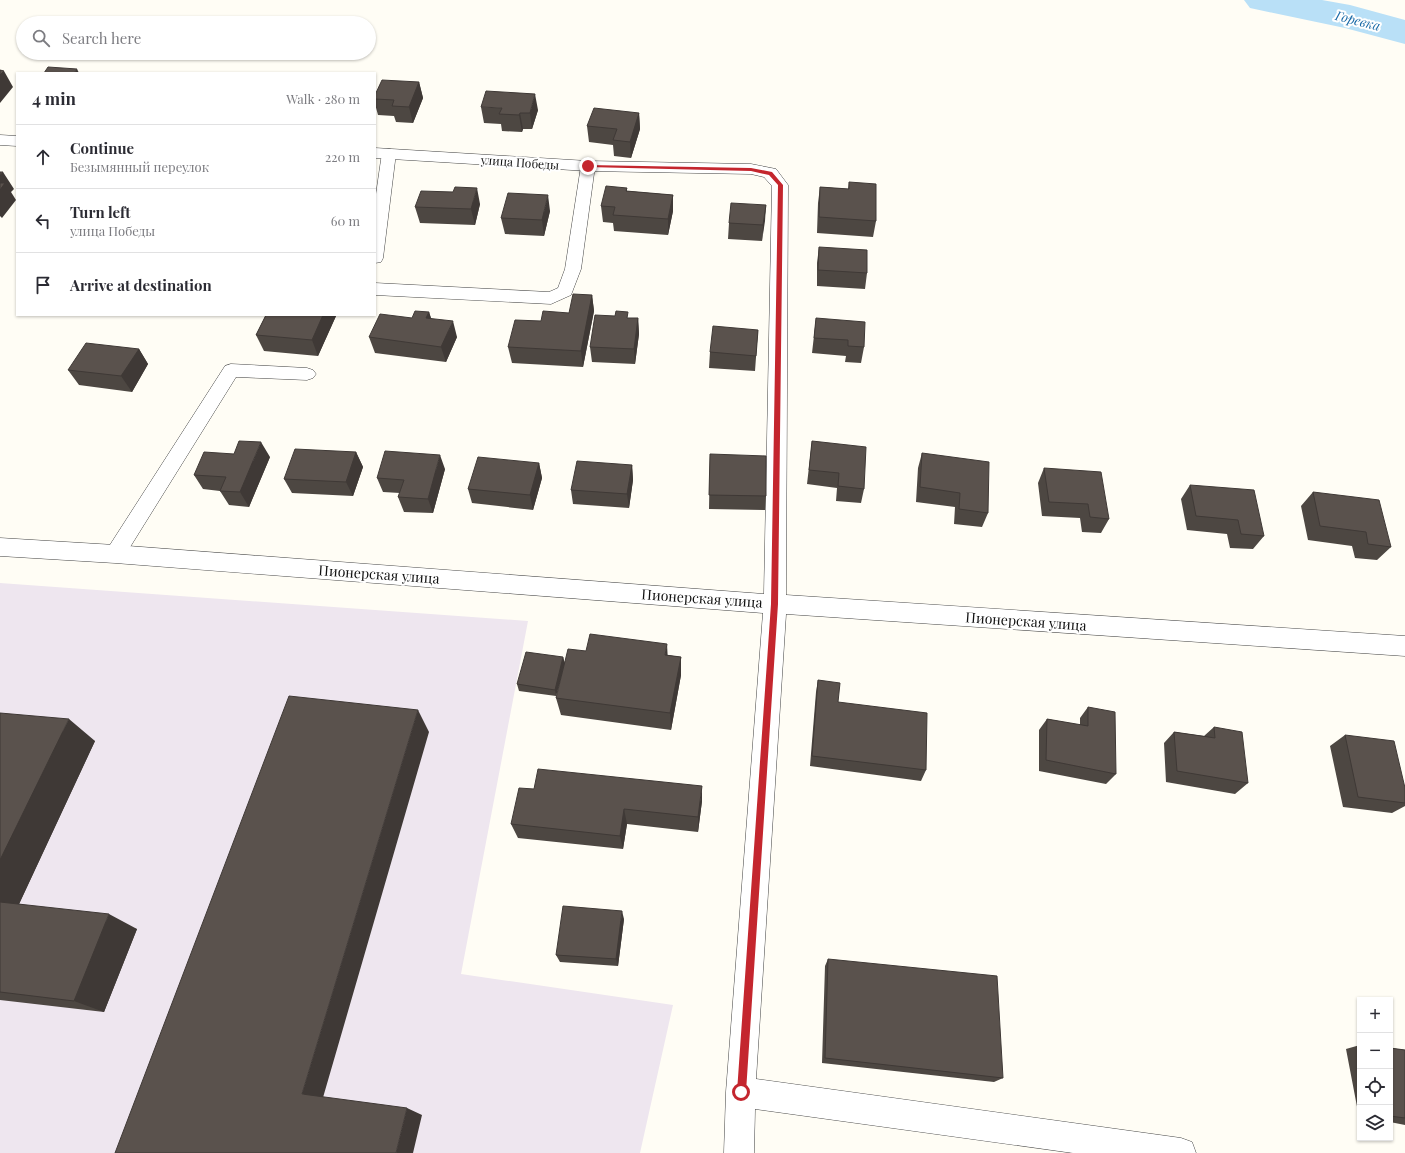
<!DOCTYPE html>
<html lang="en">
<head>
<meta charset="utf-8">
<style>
  :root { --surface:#fff; --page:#f7f7f7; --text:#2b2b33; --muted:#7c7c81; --line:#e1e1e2 }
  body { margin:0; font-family:"Playfair Display",serif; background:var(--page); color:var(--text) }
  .controls { position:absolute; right:12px; bottom:12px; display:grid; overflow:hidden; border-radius:0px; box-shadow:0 1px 3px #0004 }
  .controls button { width:36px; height:36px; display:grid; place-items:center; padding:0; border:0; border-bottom:1px solid var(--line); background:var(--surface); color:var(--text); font:20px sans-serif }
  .stop { position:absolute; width:12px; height:12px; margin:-9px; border:3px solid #c4262e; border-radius:50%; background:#fff }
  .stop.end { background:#c4262e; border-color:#fff; box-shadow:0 1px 4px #0008 }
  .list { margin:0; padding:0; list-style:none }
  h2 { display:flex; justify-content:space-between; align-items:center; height:52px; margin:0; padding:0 16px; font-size:17px }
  h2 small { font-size:13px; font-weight:400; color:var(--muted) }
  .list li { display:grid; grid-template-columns:26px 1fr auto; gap:12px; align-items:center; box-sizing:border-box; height:64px; padding:0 16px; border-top:1px solid var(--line) }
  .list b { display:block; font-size:15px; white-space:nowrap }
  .list p { margin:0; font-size:13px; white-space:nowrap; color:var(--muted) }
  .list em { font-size:13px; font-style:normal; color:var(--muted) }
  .icon { flex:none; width:22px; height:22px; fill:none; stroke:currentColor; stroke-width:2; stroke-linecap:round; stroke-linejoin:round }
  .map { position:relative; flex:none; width:1405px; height:1153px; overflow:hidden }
  .search { position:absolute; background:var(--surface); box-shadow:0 1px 3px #0004; left:16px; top:16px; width:360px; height:44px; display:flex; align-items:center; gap:10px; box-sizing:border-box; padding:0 14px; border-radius:22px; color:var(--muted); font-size:15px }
  .panel { position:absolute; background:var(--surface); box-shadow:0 1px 3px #0004; left:16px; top:72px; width:360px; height:244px; border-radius:0px }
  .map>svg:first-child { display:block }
</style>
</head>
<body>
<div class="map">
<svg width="1405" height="1153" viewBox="0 0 1405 1153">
  <rect width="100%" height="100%" fill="#fffdf5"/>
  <!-- industrial -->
  <path fill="#eee6ef" d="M0,583l528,38 -67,353 212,31 -33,148h-640z"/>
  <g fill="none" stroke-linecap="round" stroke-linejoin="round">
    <!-- river -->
    <path fill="#b9e0f7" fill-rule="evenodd" d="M1244,0h78l28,5 55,15v24l-60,-16 -95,-20z"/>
    <defs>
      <path id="service" d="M389,149l5,1 2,3 -13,105 -2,4 -6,1v-62l7,-48 2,-3z
        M588,161l5,2 2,3 -14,103 -10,26 -20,9 -176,-9v-12l174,9 9,-4 7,-19 16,-103 2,-3z
        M231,364l76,4 6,2 3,4 -3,4 -6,2 -71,-3 -114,183 -7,2 -7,-2 -3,-6 3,-6 117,-182z"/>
      <path id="minor" d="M0,135l17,1v10l-17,-1z
        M375,148l213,13 163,3 25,5 12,16 -2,410 619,41v20l-619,-42 -30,465 425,59 11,4 4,11h-123l-318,-44 -1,44h-30l2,-61 37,-479 -648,-50 -115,-7v-18l115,7 649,49 8,-408 -8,-9 -13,-3 -163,-3 -213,-13z"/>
    </defs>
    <!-- service casing -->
    <use href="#service" stroke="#444" stroke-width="1"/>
    <!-- minor casing -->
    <use href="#minor" stroke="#444" stroke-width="1"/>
    <!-- service -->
    <use href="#service" fill="#fff" fill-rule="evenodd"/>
    <!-- minor -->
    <use href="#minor" fill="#fff" fill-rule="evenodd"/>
  </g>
  <!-- wall -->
  <path fill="#4d4742" d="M419,82l4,16 -10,25 -17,-1 -2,-6 -16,-1 -3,-11v-9z
    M481,107l57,3 -6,19h-9l-1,3 -20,-1 -1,-7 -17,-1z
    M639,113l1,16 -9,29 -17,-2 -1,-11 -24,-3 -2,-16z
    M849,182l27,39 -3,16 -56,-4 1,-30 2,-16 28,2z
    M627,188v3l46,4v16l-5,24 -54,-4 -1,-8 -10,-1 -2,-16z
    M453,192l27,12 -5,21 -55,-2 -5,-16z
    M766,205l-4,36 -34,-2 1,-16z
    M550,211l-6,25 -39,-2 -4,-16z
    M819,247l48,26 -2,16 -48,-3v-23z
    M592,295l2,16 -11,56 -71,-4 -4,-16 33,-26 28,-8z
    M429,312l2,6 26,19 -11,25 -71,-9 -6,-16 43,-19z
    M266,315h70v1l-18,40 -54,-5 -8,-16z
    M629,318h9l1,16 -4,30 -43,-2 -2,-15z
    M816,318l48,29 -3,16 -16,-1 1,-6 -34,-3z
    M758,330l-3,41 -46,-3 1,-16z
    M139,349l9,15 -16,28 -53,-7 -11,-15z
    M812,441l52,48 -3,14 -25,-2 1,-13 -30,-4z
    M356,452l7,15 -10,29 -61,-3 -8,-14z
    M922,453l66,60 -6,14 -28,-3 1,-17 -39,-5 2,-34z
    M710,454l56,42 -1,14 -56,-1z
    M270,457l-21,50 -20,-2 -9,-14 -17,-2 -9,-14z
    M539,463l3,15 -9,32 -61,-7 -4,-14z
    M632,465l1,15 -4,28 -56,-4 -2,-14z
    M1044,468l65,51 -8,14 -19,-1 -2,-14 -38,-2 -4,-33z
    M445,469l-12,44 -29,-1 -6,-15 2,-4 -17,-1 -6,-14z
    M1190,485l74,51 -11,13 -23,-1 -3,-14 -40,-4 -6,-31z
    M1313,492l78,55 -14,13 -22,-2 -3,-12 -44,-6 -7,-34z
    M586,651l81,4 14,2v18l-10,55 -110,-15 -5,-17z
    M563,657l2,7 -9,32 -37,-5 -2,-7z
    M818,680l20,22 88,68 -5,11 -111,-15 6,-74z
    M1088,707l28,67 -10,10 -67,-13v-41l8,-11 33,6v-7z
    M0,713l95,28 -76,163 118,25 -33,83 -104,-12z
    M1214,727l34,56 -13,11 -69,-12 -2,-39 10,-11 30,4z
    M1345,735l60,53v18l-13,7 -49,-6 -13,-61z
    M534,789l168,12 -4,31 -71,-8 -4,25 -105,-11 -7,-14z
    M624,919l-6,47 -58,-4 -4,-7z
    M828,959l175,119 -9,4 -172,-19 3,-97z
    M1360,1045v72h-1l-13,-68z
    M1390,1048l15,2v75l-15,-3z"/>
  <!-- shaded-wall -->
  <path fill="#3f3936" d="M77,69l2,4h-5z
    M4,71l9,16 -13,16v-30z
    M419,82l4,16 -10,25 -4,-16z
    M535,94l3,16 -6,19 -2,-16z
    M520,113l3,16 -1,3 -3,-17z
    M639,113l1,16 -9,29 -1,-16z
    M3,172l11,17 -3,3 5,8 -14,18 -2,-2v-42z
    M477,188l3,16 -5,21 -4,-16z
    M548,195l2,16 -6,25 -2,-16z
    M673,195v16l-5,24v-16z
    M766,205l-1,16 -3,20 1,-16z
    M592,295l2,16 -11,56 -2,-16z
    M429,312l5,16 -8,-10z
    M323,315h13v1l-18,40 -6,-16z
    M638,318l1,16 -4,30 -1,-15z
    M453,321l4,16 -11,25 -5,-15z
    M139,349l9,15 -16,28 -11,-16z
    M261,442l9,15 -21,50 -9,-15z
    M356,452l7,15 -10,29 -7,-14z
    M440,455l5,14 -12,44 -5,-14z
    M539,463l3,15 -9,32 -3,-15z
    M632,465l1,15 -4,28 -2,-14z
    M667,644l1,18 -3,-7z
    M563,657l2,7 -9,32 -1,-6z
    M681,657v18l-10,55 -1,-17z
    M418,710l11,22 -107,369 -20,-7z
    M69,719l26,22 -81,174 -14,-7v-48z
    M702,786v15l-4,31v-15z
    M624,809l3,15 -4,25 -3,-13z
    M622,911l2,8 -6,47 -2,-7z
    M109,914l28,15 -33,83 -30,-11z
    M407,1108l15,7 -9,38h-17z"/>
  <!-- building -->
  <path fill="#5a524d" stroke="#3f3936" d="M48,67l29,2 -3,4h-30z
    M0,70l4,1 -4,4z
    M382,80l37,2 -10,25 -17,-1 2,-6 -19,-1v-4z
    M486,91l49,3 -5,19h-10l-1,2 -20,-1 3,-6 -21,-1z
    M594,108l45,5 -9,29 -17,-2 4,-11 -30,-3z
    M0,172h3l-3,4z
    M849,182l27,2v37l-57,-4 1,-30 29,2z
    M0,183h5l-5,7z
    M606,186l21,2 -1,3 47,4 -5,24 -55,-4 2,-8 -14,-1z
    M455,187l22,1 -6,21 -56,-2 6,-16 32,1z
    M508,193l40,2 -6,25 -41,-2z
    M731,203l35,2 -3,20 -34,-2z
    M819,247l48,3v23l-49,-3z
    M573,294l19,1 -11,56 -73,-4 7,-27 26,1 2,-10 26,2z
    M415,311l14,1 -3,6 27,3 -12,26 -72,-10 11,-23 32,4z
    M616,311l12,1 -1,6h11l-4,31 -44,-2 5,-32 20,1z
    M266,315h57l-11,25 -56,-5z
    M816,318l49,4 -1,25 -16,-1v-6l-34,-2z
    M713,326l45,4 -2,26 -46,-4z
    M86,343l53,6 -18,27 -53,-6z
    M239,441l22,1 -21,50 -20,-1 6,-14 -32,-2 10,-23 30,2z
    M812,441l54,6 -2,42 -26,-3 1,-13 -30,-3z
    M295,449l61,3 -10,30 -62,-3z
    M385,451l55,4 -12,44 -30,-2 6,-17 -27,-2z
    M922,453l67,9 -1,51 -29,-4 1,-16 -40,-6z
    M710,454l56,2v40l-57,-1z
    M478,457l61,6 -9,32 -62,-6z
    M577,461l55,4 -5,29 -56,-4z
    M1044,468l57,4 8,47 -19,-2 -2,-13 -39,-2z
    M1190,485l64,5 10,46 -23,-2 -3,-14 -42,-4z
    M1313,492l66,8 12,47 -23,-3 -2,-12 -46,-6z
    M590,634l77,10 -2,11 16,2 -11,56 -114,-15 12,-49 18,2z
    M526,652l37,5 -8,33 -38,-6z
    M818,680l22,3 -2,19 89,11 -1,57 -114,-14z
    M289,696l129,14 -116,384 105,14 -11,45h-281z
    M1088,707l27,5 1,62 -70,-14 1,-41 41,7z
    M0,713l69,6 -69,141z
    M1214,727l28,5 6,51 -71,-12 -3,-39 41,6z
    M1345,735l49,6 11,47v15l-47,-6z
    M538,769l164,17 -4,31 -74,-8 -4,27 -109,-12 8,-36 15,1z
    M0,902l109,12 -35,87 -74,-9z
    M563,906l59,5 -6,48 -60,-4z
    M828,959l169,17 6,102 -178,-20z
    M1390,1048l15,2v68l-15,-2z"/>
  <!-- route -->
  <path fill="#c4262e" d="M588,165l163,3 21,4 11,13 -5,419 -32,488 -2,3 -3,1 -3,-1 -1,-3 34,-488 7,-419 -9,-10 -18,-4 -164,-4z"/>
  <g text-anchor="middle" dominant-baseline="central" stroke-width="4" stroke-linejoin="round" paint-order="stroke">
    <!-- far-street labels -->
    <g font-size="12" fill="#111" stroke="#fff">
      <text transform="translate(520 162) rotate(4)">улица Победы</text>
    </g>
    <!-- far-water labels -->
    <g font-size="13" font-style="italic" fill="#1768a6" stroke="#fff">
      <text transform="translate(1358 20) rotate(14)">Горевка</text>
    </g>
    <!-- street labels -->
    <g font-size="14" fill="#111" stroke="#fff">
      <text transform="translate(379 574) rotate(4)">Пионерская улица</text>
      <text transform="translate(702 598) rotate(4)">Пионерская улица</text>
      <text transform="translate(1026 621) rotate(4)">Пионерская улица</text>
    </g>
  </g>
</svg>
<div class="controls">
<button>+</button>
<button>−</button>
<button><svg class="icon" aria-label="locate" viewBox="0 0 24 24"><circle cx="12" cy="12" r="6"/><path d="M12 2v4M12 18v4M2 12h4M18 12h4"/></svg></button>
<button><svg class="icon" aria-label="layers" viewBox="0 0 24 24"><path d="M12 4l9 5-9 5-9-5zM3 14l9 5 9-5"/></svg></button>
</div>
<div class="stop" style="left:741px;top:1092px"></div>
<div class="stop end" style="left:588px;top:166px"></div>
<div class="search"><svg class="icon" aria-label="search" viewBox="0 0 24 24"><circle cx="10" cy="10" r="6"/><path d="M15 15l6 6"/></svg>Search here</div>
<section class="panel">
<h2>4 min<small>Walk · 280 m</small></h2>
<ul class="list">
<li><svg class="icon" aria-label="ahead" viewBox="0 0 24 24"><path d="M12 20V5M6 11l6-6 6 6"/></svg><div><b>Continue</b><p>Безымянный переулок</p></div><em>220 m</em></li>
<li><svg class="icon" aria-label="left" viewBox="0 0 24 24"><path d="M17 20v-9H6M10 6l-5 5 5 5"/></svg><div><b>Turn left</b><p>улица Победы</p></div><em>60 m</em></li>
<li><svg class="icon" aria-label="arrive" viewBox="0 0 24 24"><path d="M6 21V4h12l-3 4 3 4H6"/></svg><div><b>Arrive at destination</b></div></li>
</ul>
</section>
</div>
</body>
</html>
